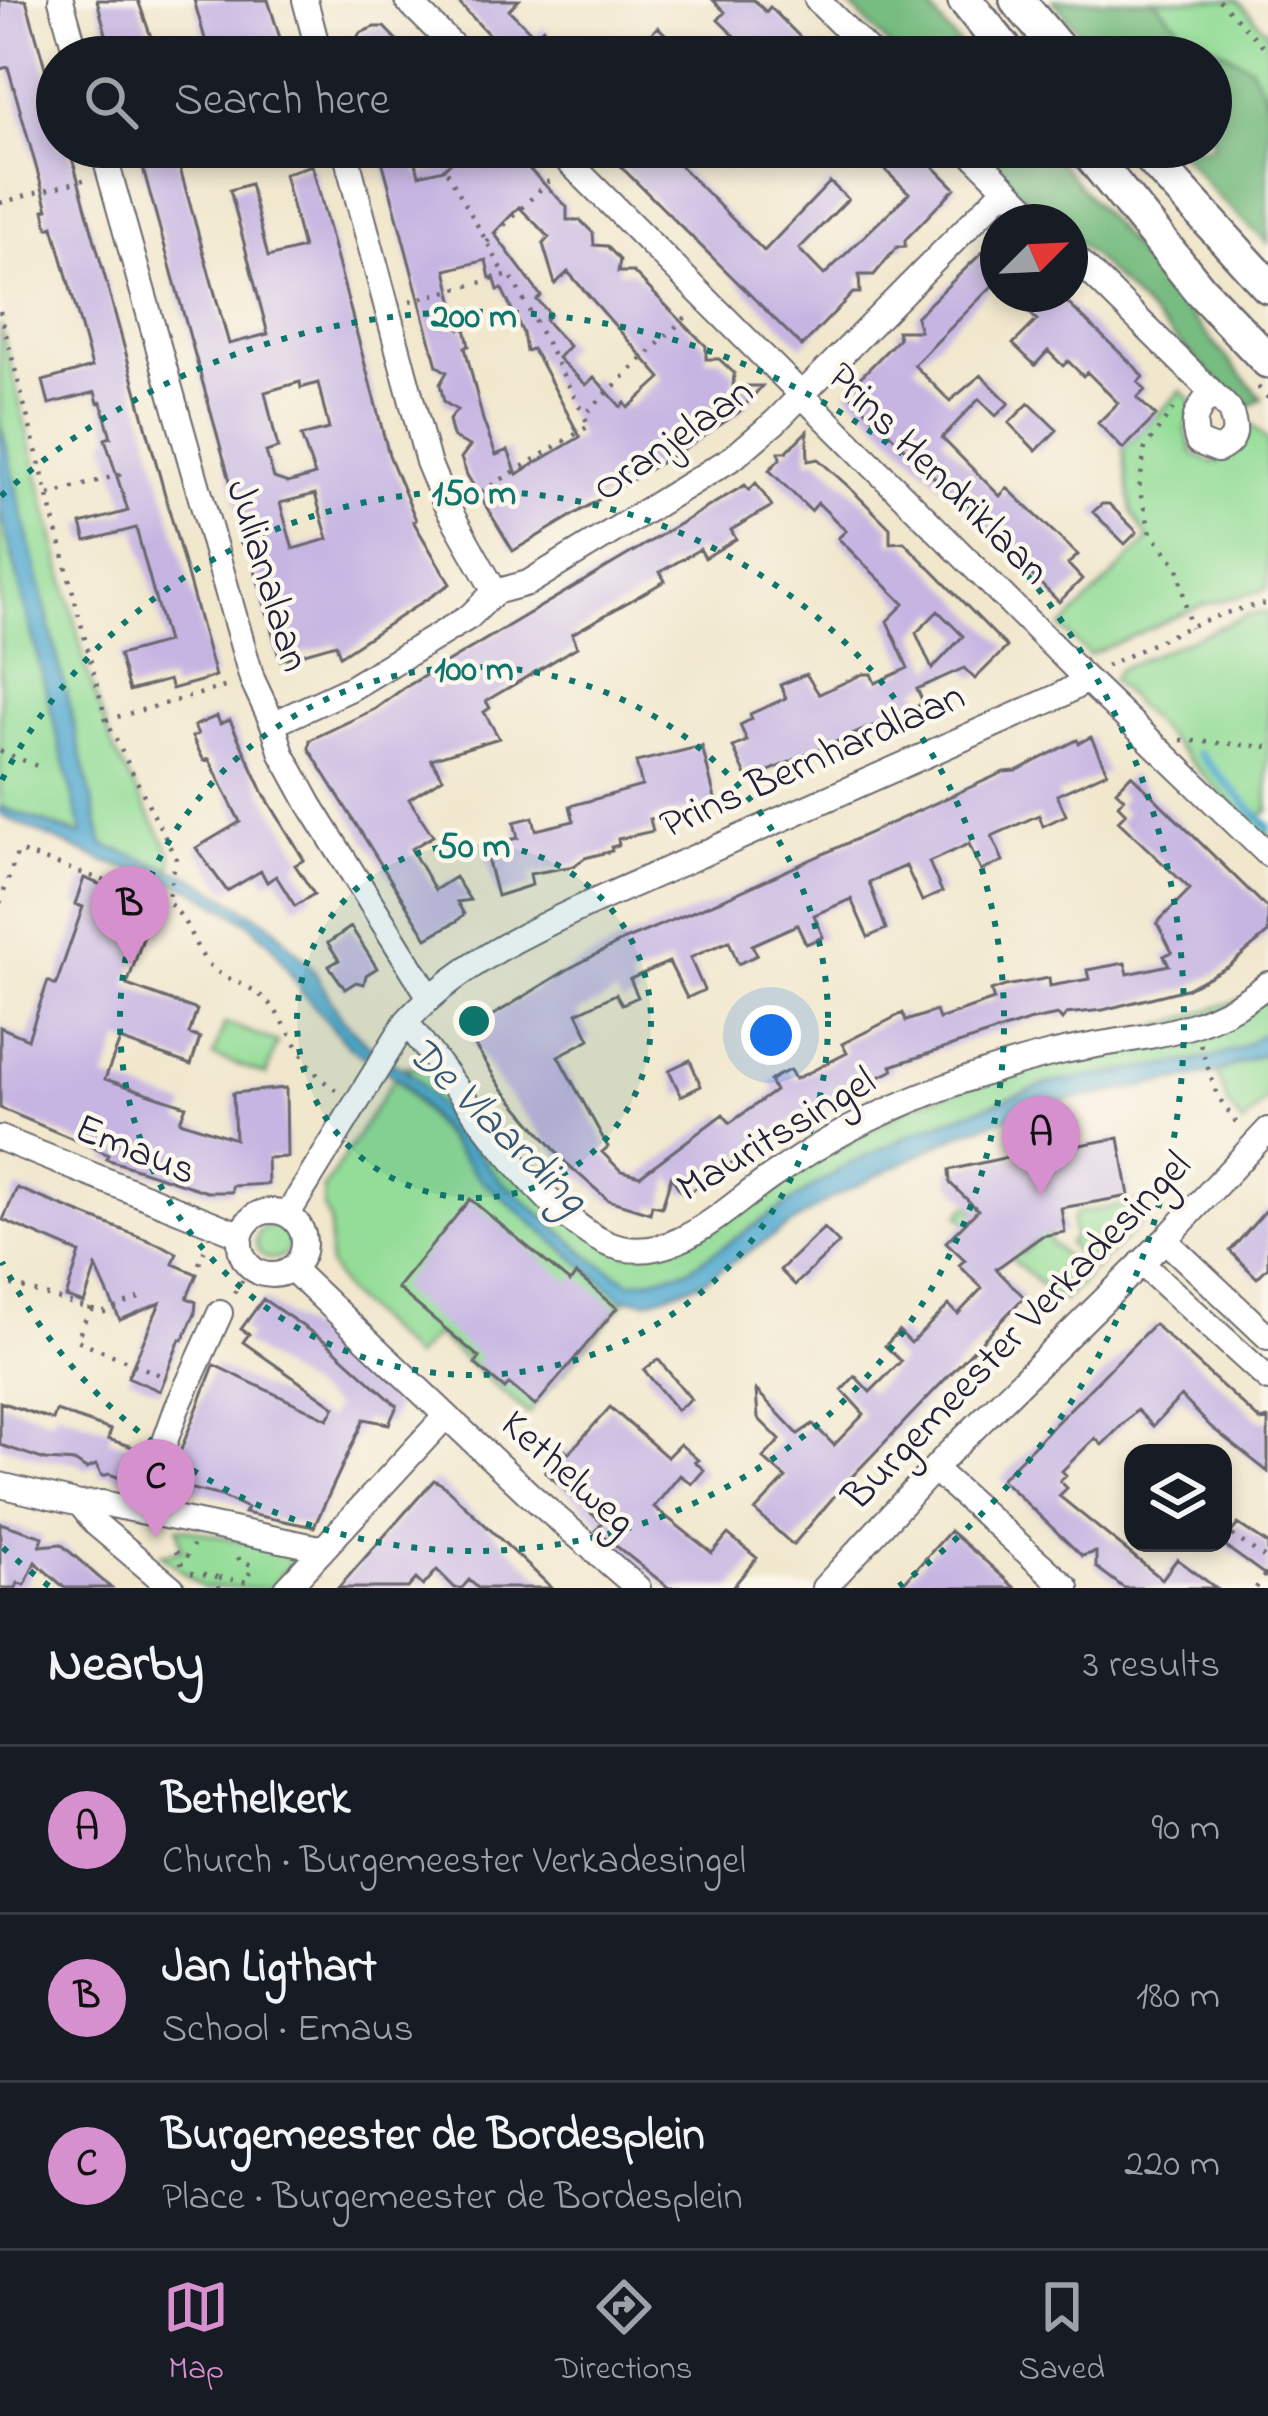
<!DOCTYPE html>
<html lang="en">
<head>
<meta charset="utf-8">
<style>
  :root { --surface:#171b24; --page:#242831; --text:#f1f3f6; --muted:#9ea1a6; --line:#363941; --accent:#d690ce }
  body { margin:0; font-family:"Indie Flower",sans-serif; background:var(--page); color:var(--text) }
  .controls { position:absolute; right:36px; bottom:36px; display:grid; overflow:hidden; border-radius:24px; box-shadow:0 6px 18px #0003 }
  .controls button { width:108px; height:108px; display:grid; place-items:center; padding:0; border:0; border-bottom:3px solid var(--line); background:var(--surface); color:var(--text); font:60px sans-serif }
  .compass { position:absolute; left:980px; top:204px; width:108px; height:108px; border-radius:50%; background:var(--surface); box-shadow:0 6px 18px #0003; rotate:66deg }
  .you { position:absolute; left:771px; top:1035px; width:42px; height:42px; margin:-30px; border:9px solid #fff; border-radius:50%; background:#1a73e8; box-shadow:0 0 0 18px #1a73e833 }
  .badge { display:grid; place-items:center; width:78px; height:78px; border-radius:50%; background:var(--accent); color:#111; font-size:39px; font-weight:700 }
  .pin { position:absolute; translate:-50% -99px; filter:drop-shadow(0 3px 6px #0008) }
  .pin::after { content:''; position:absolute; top:63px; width:42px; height:36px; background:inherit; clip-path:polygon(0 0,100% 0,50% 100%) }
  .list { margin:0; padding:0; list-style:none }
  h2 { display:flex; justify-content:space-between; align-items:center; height:156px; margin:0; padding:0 48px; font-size:51px }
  h2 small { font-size:39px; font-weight:400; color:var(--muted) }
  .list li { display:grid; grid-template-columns:78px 1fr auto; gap:36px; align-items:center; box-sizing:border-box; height:168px; padding:0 48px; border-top:3px solid var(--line) }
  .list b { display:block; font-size:45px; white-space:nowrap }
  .list p { margin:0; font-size:39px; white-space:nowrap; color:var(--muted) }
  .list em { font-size:39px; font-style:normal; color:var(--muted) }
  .icon { flex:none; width:66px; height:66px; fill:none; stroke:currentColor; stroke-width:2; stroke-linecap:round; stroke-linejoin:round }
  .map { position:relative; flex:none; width:1268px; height:1588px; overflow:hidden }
  .search { position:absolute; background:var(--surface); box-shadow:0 6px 18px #0003; left:36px; right:36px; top:36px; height:132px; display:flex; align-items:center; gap:30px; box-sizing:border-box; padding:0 42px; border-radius:66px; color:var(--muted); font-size:45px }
  .sheet { height:660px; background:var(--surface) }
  nav { display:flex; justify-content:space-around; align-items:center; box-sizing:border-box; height:168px; border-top:3px solid var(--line); background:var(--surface); font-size:33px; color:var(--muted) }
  nav a { display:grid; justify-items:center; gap:6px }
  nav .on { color:var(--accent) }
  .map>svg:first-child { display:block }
</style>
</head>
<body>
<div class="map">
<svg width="1268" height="1588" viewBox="0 0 1268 1588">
  <rect width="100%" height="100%" fill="#fbf7ec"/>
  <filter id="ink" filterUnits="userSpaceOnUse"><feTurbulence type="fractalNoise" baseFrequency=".00833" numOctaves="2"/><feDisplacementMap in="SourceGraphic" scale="24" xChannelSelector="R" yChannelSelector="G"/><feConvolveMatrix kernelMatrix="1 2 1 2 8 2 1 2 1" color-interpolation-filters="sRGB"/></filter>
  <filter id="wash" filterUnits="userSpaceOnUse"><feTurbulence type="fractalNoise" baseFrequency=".004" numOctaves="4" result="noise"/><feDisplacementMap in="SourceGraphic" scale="48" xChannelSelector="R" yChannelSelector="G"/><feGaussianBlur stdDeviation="2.7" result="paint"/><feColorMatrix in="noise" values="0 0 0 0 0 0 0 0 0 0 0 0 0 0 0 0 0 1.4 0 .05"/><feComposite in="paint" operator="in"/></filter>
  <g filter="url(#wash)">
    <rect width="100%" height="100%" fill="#f1e7cd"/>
    <!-- green -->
    <path fill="#94dd98" stroke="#5b806a" stroke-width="3" d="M1154,0h83l31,32v84c-14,-82 -77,-59 -114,-116z
      M0,323l88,351 25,75 54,97 5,12 -1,12 -63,-20 -7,-9 -101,-421z
      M1181,391l12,11 -7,29 7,23 19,9c22,-7 33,-15 32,-39l9,2 15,15v148l-65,16 -114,50 -28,-27 87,-88 -16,-28 -9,-63z
      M0,508l82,324 -1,3 -81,-28z
      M1268,613v198l-10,5 10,11v15l-156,-162 7,-11 129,-54z
      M1268,991v39l-27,17 -29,11 -162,25 -132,48 -76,37 -155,102 -48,14h-7l-38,-24 -95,-81 -94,-113 22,2 47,54 154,132 135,-64 155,-87z
      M225,1023l52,19 -11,33 -53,-19z
      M1268,1052v45l-25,28 -15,-21 -11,-31z
      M395,1077l83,100 148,123 -98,114 -93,-80 -21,24 -69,-66 -16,-27 1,-42 -7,-18 1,-17z
      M1142,1202v20l-49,48 -25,-26 6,-7 -2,-16 4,-8z
      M968,1205l54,49 25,-26 3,14 38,34 -25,25c-21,-13 -34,-27 -52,-43 -16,-16 -36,-26 -52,-43z
      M256 1242a17 17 0 1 1 34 0a17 17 0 1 1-34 0Z
      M178,1527l112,25 4,6 -23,30h-68l-42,-34 21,-4z"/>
    <!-- forest -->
    <path fill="#77bc80" stroke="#4c6f5e" stroke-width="3" d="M845,0h78l46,57h-69z
      M1053,0h101l26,27 70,39 14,26 4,24v127l-53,-49 -39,-47h35v-90h-111z
      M986,147h60l216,252 -16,10 -176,-175v-12h-12l-18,-19 -5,5 -54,-55z"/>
    <!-- water -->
    <path fill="#53aad0" stroke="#3a6686" stroke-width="3" d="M0,420l103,425 88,31 79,48 42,44 30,50 24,25 51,36 82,100 95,81 38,23 55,-13 155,-102 76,-37 132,-48 162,-25 29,-11 27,-17v22l-52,21 -162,30 -89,29 -133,66 -130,84 -55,19 -26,-3 -143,-121 -74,-94 -56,-37 -45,-53 -31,-48 -23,-22 -58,-35 -88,-27 -103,-46v-8l78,28 4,-2 -82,-325z"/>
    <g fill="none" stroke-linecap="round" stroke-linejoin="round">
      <!-- stream -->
      <path stroke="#53aad0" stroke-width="8" d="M1199,754l69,73"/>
    </g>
    <g id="blocks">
      <!-- building -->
      <path fill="#c6b5e2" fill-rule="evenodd" d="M0,0h26l31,110v37h12l146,529 -11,4 -32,9 -3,-9 -40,11 -10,-36 48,-13 -31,-114 -50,13 -5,-17 47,-13 -23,-72 6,-2 -10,-35 -3,1 -3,-11 -46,12 -6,-23 49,-14 -39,-141 -5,2 -4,-18 4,-1 -40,-142 -8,2z
        M97,0h41l20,57h-46z
        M194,0h74l18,57h-76z
        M456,0h63l-10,10 26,26 8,-8 29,29h-62z
        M713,0h41l12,12 4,-5 50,50h-64l-38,-37 7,-8z
        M374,27h10l29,30h-56l-4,-13 7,-11z
        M658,27l14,14 -15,16h-11l-10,-9z
        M137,147h37l55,197 39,-10 -38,-144 20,-6 18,73 35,-9 -19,-74 28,-9 77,290 27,65 -3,1 37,63 -110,72 -4,-12 -56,16zM300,382l1,6 17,-5 11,46 -28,7 14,39 -27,8 -14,-5 -8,-26 12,-4 -13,-56zM315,494l13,45 -35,10 -13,-46z
        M389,147h23l7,28 25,-6 22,-22h41l60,60v13h13l13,13 1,12 13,1 13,14 -2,12h15l73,74v13h13l15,14 -1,13h29l-23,26 -44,30 -182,109 -46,-76 -6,-17 9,-12 -16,-8 -3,-9 -2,-9 8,-10 -13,-8 -4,-18 7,-12 -10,-6 -55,-206v-9zM519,207l30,30 -6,7 12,40 13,-12 93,106 -33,30 -3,-5 -4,4 -27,-30 -8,8 -28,-27 11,-12 -24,-26 5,-6 -13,-14 4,-4 -47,-63zM486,260l4,18 4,-1 4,13 4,-1 21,44 3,18 6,-2 9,14 39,74 -63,37 -9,-24 -12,5 -13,-35 -18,-73 4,-1 -4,-18 -5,1 -14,-59z
        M620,147h42l102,104 66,-69 18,17 -49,50 25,26 85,-82 -48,-46h53l41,41 -50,52v7h-8l-23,28h-15l1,18h-7l-51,53 -192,-190z
        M998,237v43l-84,85 36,36 31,-26 28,28 -13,13 -17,-17 -37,39 58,58 7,-8 71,67 -10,9 14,15 -23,23 -212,-211 52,-53 -2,-7h23l-4,-14z
        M1010,294h48l78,74 7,9 -5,5 7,8 -8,8 19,18 -33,33 -25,-26 20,-20 -31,-31 -4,4 -15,-15 -5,5 -15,-15 -13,14 -22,-21 24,-24z
        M1029,403l28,27 -21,21 -27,-28z
        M807,431l1,30 10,-2 31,28 41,41v15l14,-1 103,105 -32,32 -11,-11 -47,21 6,13 -6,5 -169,73 -15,-33 14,-6 -7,-16 12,-6 -2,-5 36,-16 -6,-13 26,-11 13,20 44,-20h8l4,9 33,-15 -21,-47 17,-17 -66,-66 8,-7 -28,-28 -7,8 -42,-41 11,-11 -1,-7h7zM938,611l25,25 -31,33 -16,-36z
        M756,483l16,23 -41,24 5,9 -31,19 -5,-9 -40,23 5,9 -93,53 5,13 -91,54 4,7 -6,4 15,26 -68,21 12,19 -34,21 24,37 -22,13 24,41 20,-13 15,23 -13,2 7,12 -7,7 -30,17 -118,-189 1,-9 65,-31 29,-21 341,-203 4,5z
        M1102,504h7l28,28 -12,12 -32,-32z
        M217,716l3,8 10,-4 34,74 40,66 -9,5 19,29 -19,12 -19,-30 -9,6 -6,-11 -34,20 -31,-43 44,-26 -31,-63 -5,2 -12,-24 6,-3 -4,-8z
        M1091,737l16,35 -50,23 9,20 -23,11 -4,-11 -47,21 11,25 -22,10 -12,-27 -40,18 13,30 -20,9 -16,-35 -37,16 17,47 -18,8 -17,-38 -37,16 9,22 -17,7 -9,-19 -45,20 5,10 -19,9 -9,-23 -19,8 -20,9 14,32 -17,8 -18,-36 -39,17 8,18 -16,7 -6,-10 -39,19 13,26 -32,17 50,91 -6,5 19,19 19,5 83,-62 7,9 45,-32 -5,-10 7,-5 13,-6 5,9 17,-8 35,-18 -5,-9 61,-31 3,8 30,-10 3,8 55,-19 -3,-9 14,-5 44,-8 1,8 39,-7 -2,-9 38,-7 3,11 41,-9 -5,-9 8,-4 -15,-29 33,-34 -72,-68 8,-8 -8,-8 6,-7 -8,-7 15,-16 137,134v24l-39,33 -43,23 -83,21 -37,4 -4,6 -4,-5 -30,6 -137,45 2,4 -106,54 -97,68 -7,2 -12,-17 -9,30 -10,-2 -2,8 -42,-13 -42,-37 -65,-76 -35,-55 104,-64 54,-28 102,-42 278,-126 12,-1 61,-31 2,3z
        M702,746l14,57 -66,16 3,12 -35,8 1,6 -8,2 1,4 -27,7 -11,8 -44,8 2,11 -35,11 -13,-50 34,-8 -4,-16 19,-5 3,13 38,-9 -4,-15 72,-20 -6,-24z
        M84,878l70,28 -27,79 70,25 -8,24 11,4 -9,27 -71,-25 -15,39 81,27 -6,15 55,18 -2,-46 53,-5 1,69 -20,1 1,26 -36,2v6h-25l-101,-33 2,-4 -16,-8 -92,-39v-81l28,12 20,-58 8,4 13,-38 14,-40 -8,-3z
        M351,927l26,41 -11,7 -2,9 -8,-2 -11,7 -16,-23 10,-6 -11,-17z
        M690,1060l11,26 -20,10 -12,-26z
        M1119,1138l10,58 -68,12 4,24 -23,4 -46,33 28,28 -182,190 -49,58 -38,-34 31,-33 -23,-20 17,-18 -22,-22 -2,-28 42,44 15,-10 21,21 30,-31 -22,-24 13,-14 15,16 31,-31 -16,-15 14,-15 12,12 38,-38 9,9 24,-26 -23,-23 6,-5 -19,-18 32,-32 -28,-27 -1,-13 73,-16 8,-12 11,10z
        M17,1188l146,58 14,7 -4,11 24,10 -10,24 9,4 -1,11 -12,27 -3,-1 -20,52 -32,-14 32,-74 -40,17 -24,-53 -12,36 -18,-6 14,-44 -77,-33z
        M470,1199l100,83 6,-8 41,34 -82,98 -26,-22 -4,5 -30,-25 5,-6 -83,-70z
        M1268,1208v59l-11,11 -27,-27z
        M824,1228l15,15 -44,42 -15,-15z
        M263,1299l63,43 71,64 -8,18 -25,-5 -50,108 -70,-14 3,-5 -26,-12 -53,-13 46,-118 114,54 7,-12 -92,-65 6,-8 -8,-5z
        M1154,1324l107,97 7,-2v53l-57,-45 -30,-31 -28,30 -16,-16 -35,35 -7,-7 -33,33 4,4 -6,6 7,7 -8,8 103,83 15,-20 39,29h-92l-28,-21v-15l-14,4 -81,-77z
        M658,1359l33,40 -14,11 -33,-40z
        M0,1402l53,18 3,-9 55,19 -3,9 31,10 -12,31 -18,-6 -7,2 -6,-11 -10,4 -10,-7 -31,-2 -45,-15z
        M610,1407l57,50 13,-13 18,16 -3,2 9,8 -12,14 -12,-9 -26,32 58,46 16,-19 29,24 -25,30h-63l-73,-58 6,-7 -57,-51 20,-22 4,3z
        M434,1480l9,5 109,103h-74l-9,-8 -7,8h-7l-18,-18 -14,16 -7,-7 -8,9h-70z
        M0,1523l43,14 -3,9 21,-2 50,44h-46l-30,-26 -10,23 -7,-2 -2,5h-16z
        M1238,1524l30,20v33l-46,-33z
        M950,1531l34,29 31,28h-116z"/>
    </g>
  </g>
  <g filter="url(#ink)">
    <use href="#blocks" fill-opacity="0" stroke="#6a676e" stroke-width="3"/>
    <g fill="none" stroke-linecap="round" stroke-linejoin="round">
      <defs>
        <path id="minor" d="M61,0l16,57
          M305,0l15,57
          M407,0l57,57
          M817,0l57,57
          M102,147l150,532 21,45 9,30 28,51 119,191
          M344,147l84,315 17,41 50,89
          M554,147l533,533 181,174
          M965,147l75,75
          M1070,252l159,157c8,19 9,32 -11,41l-20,-8c-8,-22 -1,-32 13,-49
          M273,724l78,-36 75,-45 43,-26 26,-25 33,-9 206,-126 41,-35 231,-234
          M406,1022c48,59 133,191 200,221 64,28 120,-36 168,-68 32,-22 67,-43 102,-59 55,-26 112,-46 171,-61 84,-21 149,-13 221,-71
          M0,1138l241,97
          M240 1243a32 32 0 1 1 64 0a32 32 0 1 1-64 0Z
          M288,1214l118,-192c65,-74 187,-119 276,-159 125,-56 251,-111 377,-167l28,-16
          M1165,1240l103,97
          M1141,1263l127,116
          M292,1269l238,226 108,93
          M934,1469l133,119
          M0,1485l80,19 22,-1 218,45
          M80,1504l16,20 76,64
          M140,1511l37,-103 43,-95
          M287,1588l158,-171
          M824,1588l124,-134 217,-214 103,-110"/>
        <path id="secondary" d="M965,0l46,57
          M1017,0l48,57
          M1084,147l116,143 68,71
          M1141,147l127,139"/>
      </defs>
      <!-- minor casing -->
      <use href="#minor" stroke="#6a676e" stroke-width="28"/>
      <!-- secondary casing -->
      <use href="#secondary" stroke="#6a676e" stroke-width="38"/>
      <!-- path -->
      <path stroke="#6a676e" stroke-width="4.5" stroke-dasharray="3 9" stroke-linecap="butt" d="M1219,0l49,51
        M0,203l87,-24
        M487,242l64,-63
        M512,278l72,137
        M410,301l96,-25 -61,-108
        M0,311l106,409 70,139 -9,43
        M1258,387l10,11
        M1173,409l-28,39 -6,41 12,44 27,34 12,61
        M49,495l73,-21
        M471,498l118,-72 -5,-11 104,-100
        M1106,666c51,-23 106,-56 162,-62
        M106,720l122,-34
        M1181,740l87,7
        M0,751l37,15
        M0,903l18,-52 149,51c21,15 23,39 40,60 15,19 37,19 54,34 30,24 38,72 75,94
        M1200,1044l17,51 21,30
        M199,1264l7,-17
        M0,1281l102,32 37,-15
        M234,1293l17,-25
        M90,1308l-13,32 90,38
        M1232,1535l36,25
        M176,1551l6,14 11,-20
        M191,1573l27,4
        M219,1588l-1,-11 29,5 5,-17 -12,-4 -3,-6
        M1256,1588l12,-18"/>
      <!-- minor -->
      <use href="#minor" stroke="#fff" stroke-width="24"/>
      <!-- secondary -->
      <use href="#secondary" stroke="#fff" stroke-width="33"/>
    </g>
  </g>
  <!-- distance rings -->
  <circle cx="474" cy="1021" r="177" fill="#0f766e" fill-opacity=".12"/>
  <g fill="none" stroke="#0f766e" stroke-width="6" stroke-dasharray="6 12">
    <circle cx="474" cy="1021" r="177"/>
    <circle cx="474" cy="1021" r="354"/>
    <path d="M2 780A530 530 0 1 1 2 1262"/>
    <path d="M49 1586A707 707 0 0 1 1 1546M1 496A707 707 0 1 1 899 1586"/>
  </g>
  <g text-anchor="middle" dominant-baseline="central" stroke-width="9" stroke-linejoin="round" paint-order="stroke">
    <!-- street labels -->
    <g font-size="42" fill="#22223b" stroke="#fbf7ec">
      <text transform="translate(674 441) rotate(-35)">Oranjelaan</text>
      <text transform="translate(937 475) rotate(45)">Prins Hendriklaan</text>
      <text transform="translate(266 576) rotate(73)">Julianalaan</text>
      <text transform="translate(813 762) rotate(-24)">Prins Bernhardlaan</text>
      <text transform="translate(777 1136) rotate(-31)">Mauritssingel</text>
      <text transform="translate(135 1151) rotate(22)">Emaus</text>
      <text transform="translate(1018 1332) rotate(-46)">Burgemeester Verkadesingel</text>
      <text transform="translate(567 1474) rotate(42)">Kethelweg</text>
    </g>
    <!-- water labels -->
    <g font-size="45" font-style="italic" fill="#365877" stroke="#fbf7ec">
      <text transform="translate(496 1127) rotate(44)">De Vlaarding</text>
    </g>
  </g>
  <circle cx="474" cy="1021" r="18" fill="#0f766e" stroke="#fbf7ec" stroke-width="6"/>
  <g font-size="36" text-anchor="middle" font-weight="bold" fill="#0f766e" stroke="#fbf7ec" stroke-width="9" stroke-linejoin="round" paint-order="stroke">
    <text x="474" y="327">200 m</text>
    <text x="474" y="504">150 m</text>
    <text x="474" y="680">100 m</text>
    <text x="474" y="857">50 m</text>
  </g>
</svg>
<div class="controls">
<button><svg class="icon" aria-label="layers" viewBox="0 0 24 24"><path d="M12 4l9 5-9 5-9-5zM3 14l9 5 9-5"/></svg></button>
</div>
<svg class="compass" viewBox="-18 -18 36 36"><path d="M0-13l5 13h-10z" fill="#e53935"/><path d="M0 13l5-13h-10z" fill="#9ea1a6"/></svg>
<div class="you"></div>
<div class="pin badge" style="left:1041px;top:1195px">A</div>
<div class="pin badge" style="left:130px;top:965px">B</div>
<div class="pin badge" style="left:156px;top:1538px">C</div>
<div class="search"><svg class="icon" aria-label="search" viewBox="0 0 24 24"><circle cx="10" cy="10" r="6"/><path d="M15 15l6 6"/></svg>Search here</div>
</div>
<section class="sheet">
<h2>Nearby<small>3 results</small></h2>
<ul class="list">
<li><span class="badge">A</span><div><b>Bethelkerk</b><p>Church · Burgemeester Verkadesingel</p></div><em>90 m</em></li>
<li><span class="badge">B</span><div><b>Jan Ligthart</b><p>School · Emaus</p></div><em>180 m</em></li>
<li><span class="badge">C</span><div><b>Burgemeester de Bordesplein</b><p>Place · Burgemeester de Bordesplein</p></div><em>220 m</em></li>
</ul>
</section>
<nav>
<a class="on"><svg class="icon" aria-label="map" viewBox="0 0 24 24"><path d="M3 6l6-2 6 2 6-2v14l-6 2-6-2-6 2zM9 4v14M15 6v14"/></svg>Map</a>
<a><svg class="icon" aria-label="directions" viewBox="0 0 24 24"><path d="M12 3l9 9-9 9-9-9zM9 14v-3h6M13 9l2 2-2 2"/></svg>Directions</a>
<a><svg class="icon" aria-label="saved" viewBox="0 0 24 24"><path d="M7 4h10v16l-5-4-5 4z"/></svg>Saved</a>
</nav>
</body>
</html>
